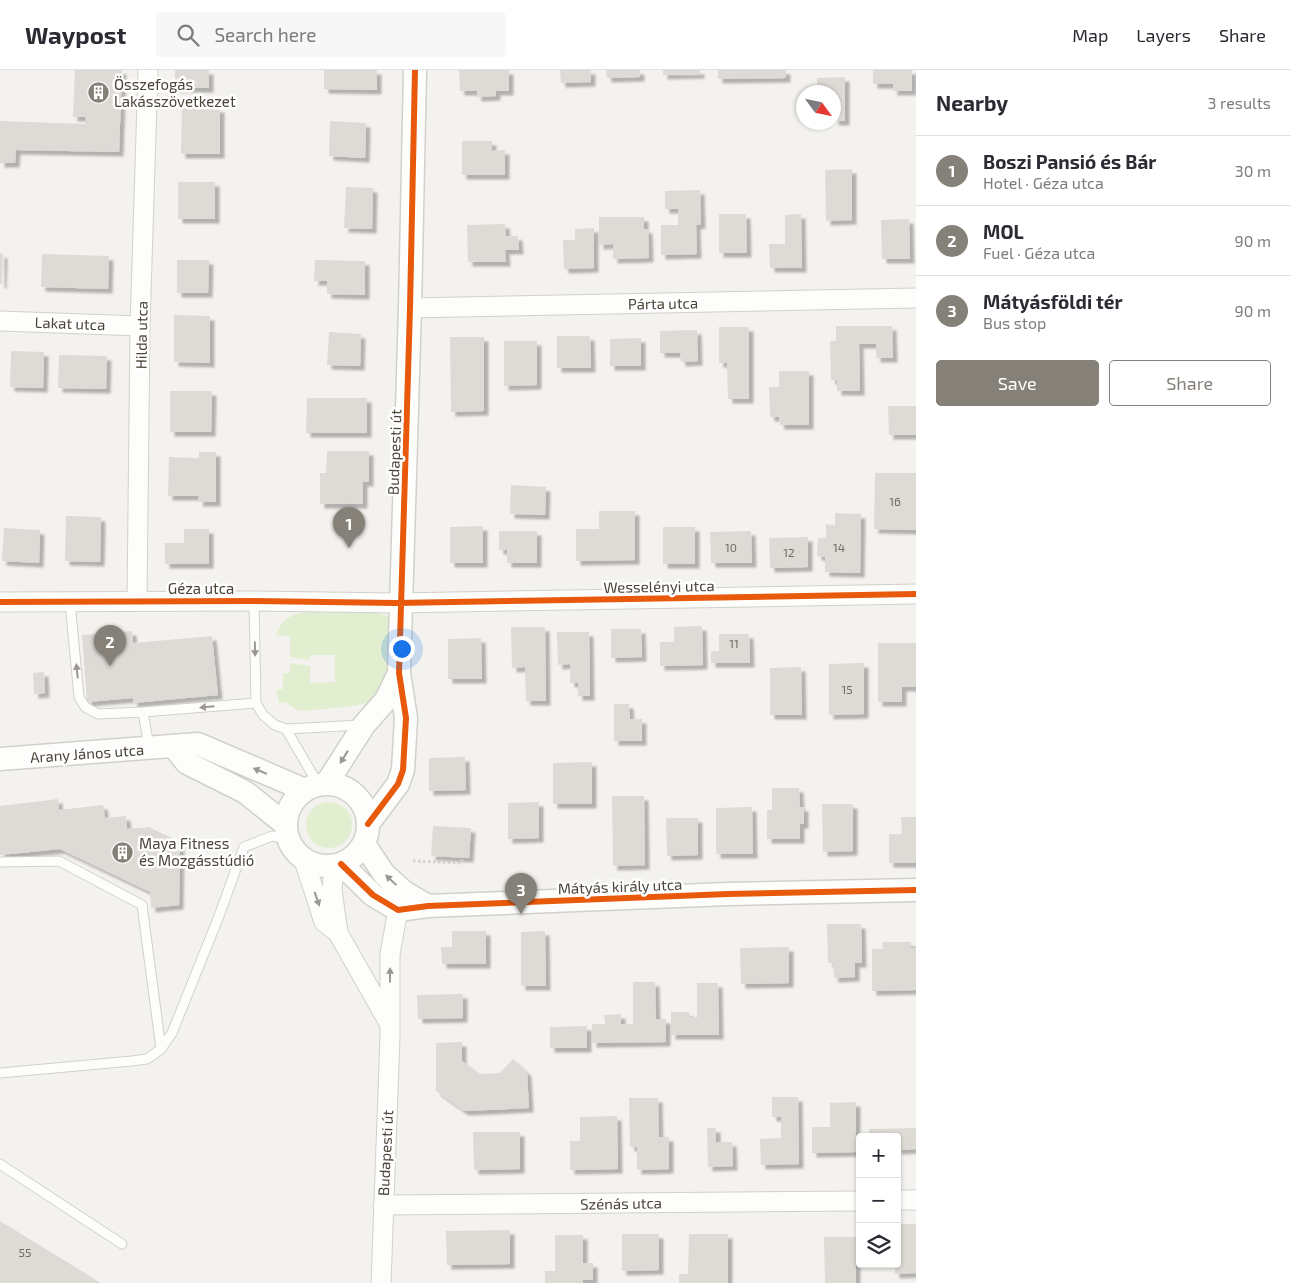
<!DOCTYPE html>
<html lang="en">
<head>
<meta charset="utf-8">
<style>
  :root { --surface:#fff; --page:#f7f7f7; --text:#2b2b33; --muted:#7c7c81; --line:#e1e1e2; --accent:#868178 }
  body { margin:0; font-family:"Exo 2",sans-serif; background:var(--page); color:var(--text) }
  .controls { position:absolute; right:15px; bottom:15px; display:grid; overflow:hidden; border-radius:5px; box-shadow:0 1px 4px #0004 }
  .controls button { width:45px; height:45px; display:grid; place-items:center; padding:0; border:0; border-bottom:1px solid var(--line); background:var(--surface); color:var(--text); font:25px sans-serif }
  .compass { position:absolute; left:796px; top:15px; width:45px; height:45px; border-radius:50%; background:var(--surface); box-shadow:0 1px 4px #0004; rotate:123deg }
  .you { position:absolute; left:401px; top:578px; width:18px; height:18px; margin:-12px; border:4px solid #fff; border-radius:50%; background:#1a73e8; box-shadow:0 0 0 8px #1a73e833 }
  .badge { display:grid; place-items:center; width:32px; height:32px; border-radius:50%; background:var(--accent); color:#fff; font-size:16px; font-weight:700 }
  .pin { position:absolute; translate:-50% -41px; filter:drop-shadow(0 1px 2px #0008) }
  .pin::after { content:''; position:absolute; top:26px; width:18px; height:15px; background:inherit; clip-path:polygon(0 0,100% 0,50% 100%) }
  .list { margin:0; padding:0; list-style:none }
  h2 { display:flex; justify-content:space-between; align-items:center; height:65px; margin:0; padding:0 20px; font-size:21px }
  h2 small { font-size:16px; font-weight:400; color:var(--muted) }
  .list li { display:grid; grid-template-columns:32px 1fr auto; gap:15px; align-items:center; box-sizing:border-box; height:70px; padding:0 20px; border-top:1px solid var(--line) }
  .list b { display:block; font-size:19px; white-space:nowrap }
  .list p { margin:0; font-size:16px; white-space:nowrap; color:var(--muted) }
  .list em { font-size:16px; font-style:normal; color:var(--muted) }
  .actions { display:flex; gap:10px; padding:15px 20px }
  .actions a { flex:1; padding:11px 0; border:1px solid var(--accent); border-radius:5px; text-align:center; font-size:18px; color:var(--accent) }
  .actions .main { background:var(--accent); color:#fff }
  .icon { flex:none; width:28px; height:28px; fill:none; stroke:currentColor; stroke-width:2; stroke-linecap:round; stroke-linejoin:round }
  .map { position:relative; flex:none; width:916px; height:1213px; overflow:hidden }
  header { display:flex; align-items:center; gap:30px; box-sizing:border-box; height:70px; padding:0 25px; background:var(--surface); border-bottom:1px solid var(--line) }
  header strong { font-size:24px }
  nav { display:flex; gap:28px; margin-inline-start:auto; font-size:18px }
  .search { width:350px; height:45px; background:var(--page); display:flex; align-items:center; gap:12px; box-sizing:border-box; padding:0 18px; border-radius:5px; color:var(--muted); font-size:19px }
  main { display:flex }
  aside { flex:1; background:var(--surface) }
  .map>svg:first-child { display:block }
</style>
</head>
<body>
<header>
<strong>Waypost</strong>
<div class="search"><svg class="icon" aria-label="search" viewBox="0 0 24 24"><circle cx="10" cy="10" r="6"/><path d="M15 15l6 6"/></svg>Search here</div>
<nav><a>Map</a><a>Layers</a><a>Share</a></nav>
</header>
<main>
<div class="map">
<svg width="916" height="1213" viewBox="0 0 916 1213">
  <defs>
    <filter id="shadow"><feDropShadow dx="4.5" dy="4.5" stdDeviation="1" flood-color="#0004"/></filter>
  </defs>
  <rect width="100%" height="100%" fill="#f4f2ee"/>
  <!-- green -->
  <path fill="#e1eecf" d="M309,542l69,1 9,3 8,7 -4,55 -21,24 -16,4 -50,5 -7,-1 -12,-8 -6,1 -3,-13 7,-1v-16h7v-10l20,3v17l25,-1v-27h-25l-1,5 -19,-3v-21l-14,-1c6,-17 16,-21 33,-23z
    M306 755a23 23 0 1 1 46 0a23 23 0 1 1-46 0Z"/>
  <!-- building -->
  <path fill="#dedbd6" filter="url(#shadow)" d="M75,0h47l-3,82 -103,-2 -1,13h-15v-42l85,3 1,-7h-13z
    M175,0h34v18h-34z
    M324,0h53v20l-53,-1z
    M459,0h50v21h-13v5l-19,1v-6h-17z
    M560,0h31v12l-30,1z
    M606,0h34v7l-33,1z
    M663,0h37v4l-37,1z
    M718,0h68v8l-68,1z
    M873,0h39v21h-19v-7h-20z
    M845,7v44h-11v-29h-17v-14z
    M182,38h38v46h-39z
    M330,51l36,2 -1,35 -36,-2z
    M462,71h30v10l13,-1v25h-43z
    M852,99v51l-26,1 -1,-51z
    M178,112h37v37h-37z
    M346,117l27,1 -1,41 -28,-1z
    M700,120l1,34 -5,1 1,29 -36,1v-30h17v-16h-13v-18z
    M719,144h27l1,39h-28z
    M801,144l1,54h-32l-1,-24h16v-29z
    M599,147h45v12h4l1,29 -36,1v-15l-14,1z
    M909,149l1,40h-28l-1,-39z
    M505,154l1,12h12l1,14h-14l1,12h-38l-1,-37z
    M594,158v40l-30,1 -1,-29h12v-11z
    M0,183l3,1 -1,30h-2z
    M42,184l67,2 -1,33 -67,-2z
    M177,190h32l-1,33h-31z
    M315,190l50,1v34l-38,-1v-13h-13z
    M174,245l36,1v47l-36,-1z
    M836,256h56l1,32h-17v-14h-17l1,47h-23v-11h-6l-1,-39h6z
    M719,257h30v72h-21l-1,-36h-8z
    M697,260l1,31 -17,1 -1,-9h-20v-22z
    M329,262l32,2 -1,32 -33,-1z
    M557,266h33l1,32h-34z
    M450,267h34v74l-33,1z
    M641,268v28h-31v-27z
    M504,271h33v44l-33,1z
    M11,281l33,1 -1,36 -33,-1z
    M59,285l48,1 -1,33 -48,-1z
    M779,301h30v54h-29l-1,-8h-9l-1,-30h10z
    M170,321h42l-1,41h-41z
    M307,328h60v35h-61z
    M888,336h28v29h-27z
    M327,381h42v31h-6v22h-43v-31h6z
    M199,382h17v50h-18l1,-6h-31l1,-39 30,1z
    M875,403h41v57l-42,-1z
    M511,415l35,2 -1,28 -35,-1z
    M599,441h36v49l-59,1v-32h23z
    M835,443l26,1 -1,59 -35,-1v-15l-8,-1 1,-18h8v-14l9,1z
    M66,446l35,1 -1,45 -35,-1z
    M483,456v37h-33v-36z
    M663,457h32v37h-32z
    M4,458l36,2 -1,33 -37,-2z
    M184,459h25v35h-44v-21h19z
    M499,461h38v32h-30v-13h-8z
    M751,461l1,32h-41l-1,-31z
    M808,467v30l-38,1 -1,-30z
    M702,556l1,39 -43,1v-24h14v-15z
    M511,557h34l1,74h-20l-1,-34 -13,1z
    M611,559h30l1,28 -31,1z
    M132,561l1,12 79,-7 6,59 -85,8v-5l-46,4 -5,-67z
    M557,562h32l1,64h-12v-13h-8v-19l-12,1z
    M719,564h30l1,29h-39v-12h8z
    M481,568l1,41h-34v-40z
    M878,573h38v44h-14v15h-24z
    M864,593v51l-35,1v-51z
    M801,597l1,48h-32v-47z
    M44,602l1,21 -11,1 -1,-21z
    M614,634h15l1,15h12v22h-28z
    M465,687l1,33 -37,1v-33z
    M592,692v42h-39v-41z
    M772,718h27l1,19h4v17h-4v15h-33v-29h5z
    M612,726h32l1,69 -32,1z
    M58,729l1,11 44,-5 2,13 21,-2 1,13 22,-2 31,15 -1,63 -28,3 -1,-16 -90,-43 -60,6v-49z
    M539,732v36l-31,1v-36z
    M822,734h31v47l-30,1z
    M752,737l1,47h-37v-46z
    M901,747h15v46h-27v-29h13z
    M666,748h32v37l-31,1z
    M433,756l38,2 -2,30 -38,-2z
    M827,854h34l1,39h-7v14l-21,1 -1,-15h-5z
    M452,861h34v33h-44l-1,-17h11z
    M545,861l1,55h-25v-54z
    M882,872h29v6h5v42l-44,1v-42h11z
    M789,877v36l-48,1 -1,-36z
    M633,912h22l1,37h10v23l-74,1v-19h13l-1,-9 17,-1v10h12z
    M697,913h21l1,52h-48v-23h18v5h8z
    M463,924v24l-45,1 -1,-24z
    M587,956v22h-37v-21z
    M462,972v19l18,13 20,-1 13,-14 14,13 2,36 -65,3 -28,-20v-48z
    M772,1027h26l1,67 -38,1 -1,-26 21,-1v-21h-9z
    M629,1028h29l1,39h10v32l-32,1v-23h-7z
    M856,1032v50l-44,1v-26h18v-24z
    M617,1046l1,53 -48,1v-29h10v-24z
    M707,1058h9v14h16l1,24 -25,1z
    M916,1058v21l-19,1v-13h-28v-8z
    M473,1062h47v37l-46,1z
    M0,1151l101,62h-101z
    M897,1154h19v49l-21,1v-10h2z
    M510,1160v34l-63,1 -1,-34z
    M622,1164h37v36l-37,1z
    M689,1164h39v49h-49v-9h9z
    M555,1165h28v28h10v17h-10v3h-38v-12h10z
    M824,1167h32v46h-31z"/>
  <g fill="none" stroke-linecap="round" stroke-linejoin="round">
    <defs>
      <path id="service" d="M254,531l2,102 7,12 12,10 11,4 32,55
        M70,532l9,95 6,10 13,7 45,-2 113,-9
        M143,642l6,35
        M286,659l75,-4
        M0,792l59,-1 83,44 19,144 11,-16 47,-117 25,-69 28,-11 16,3
        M0,1003l132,-12 15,-2 14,-10
        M0,1094l122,80"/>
      <path id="minor" d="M410,238l506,-10
        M0,251l140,5
        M137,531l3,-275 8,-256
        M0,532l254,-1 142,2 520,-9
        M304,790l20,62 14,11
        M334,796l-2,24 6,43 51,90
        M897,1130h19
        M383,1135l477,-4
        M381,1213l9,-246v-83l8,-44"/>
      <path id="tertiary" d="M174,677l13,16 58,29 40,32
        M0,689l198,-15 107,46
        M327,713l37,-58 22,-25 13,-27
        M286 755a41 41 0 1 1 82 0a41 41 0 1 1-82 0Z
        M368,754l30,-40 5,-14 3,-52 -7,-45 11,-365 5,-238
        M364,774l20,30 20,18 24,14
        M341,794l32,31 25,15 30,-4 300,-12 188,-4"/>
    </defs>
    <!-- service casing -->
    <use href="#service" stroke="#d2d0cb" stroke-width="11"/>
    <!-- minor casing -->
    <use href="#minor" stroke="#d2d0cb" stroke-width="21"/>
    <!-- tertiary casing -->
    <use href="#tertiary" stroke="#d2d0cb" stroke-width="25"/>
    <!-- path -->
    <path stroke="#d3d2cc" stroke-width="3" stroke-dasharray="2.5 2.5" stroke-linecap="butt" d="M413,791l49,2v-6"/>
    <!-- service -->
    <use href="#service" stroke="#fdfdfc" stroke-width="9"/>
    <!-- minor -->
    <use href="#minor" stroke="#fdfdfc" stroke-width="19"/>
    <!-- tertiary -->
    <use href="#tertiary" stroke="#fdfdfc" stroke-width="22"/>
    <defs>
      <path id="cycleway" d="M0,532l254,-1 142,2 520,-9
        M368,754l30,-40 5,-14 3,-52 -7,-45 11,-365 5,-238
        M341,794l32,31 25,15 30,-4 300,-12 188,-4"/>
    </defs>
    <!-- cycleway casing -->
    <use href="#cycleway" stroke="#fff" stroke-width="9"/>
    <!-- cycleway -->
    <use href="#cycleway" stroke="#e8590c" stroke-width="6"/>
  </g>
  <!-- one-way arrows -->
  <defs><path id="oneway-solid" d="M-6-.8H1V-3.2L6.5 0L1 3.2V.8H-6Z" transform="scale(1.25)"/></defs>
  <g fill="#9b9791">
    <use href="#oneway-solid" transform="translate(255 579) rotate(89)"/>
    <use href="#oneway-solid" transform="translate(77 601) rotate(-96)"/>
    <use href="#oneway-solid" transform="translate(207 637) rotate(175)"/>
    <use href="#oneway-solid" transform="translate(344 687) rotate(122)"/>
    <use href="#oneway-solid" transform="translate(260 701) rotate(-157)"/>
    <use href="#oneway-solid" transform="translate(391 810) rotate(-137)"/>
    <use href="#oneway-solid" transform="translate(317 829) rotate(71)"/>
    <use href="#oneway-solid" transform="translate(390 905) rotate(-90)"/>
  </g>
  <!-- icons -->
  <defs>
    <symbol id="building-disc" viewBox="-11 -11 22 22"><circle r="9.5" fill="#868178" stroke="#fff"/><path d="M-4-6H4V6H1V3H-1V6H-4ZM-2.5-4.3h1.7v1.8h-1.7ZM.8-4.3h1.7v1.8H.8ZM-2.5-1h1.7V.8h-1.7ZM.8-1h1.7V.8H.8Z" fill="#fff"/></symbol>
  </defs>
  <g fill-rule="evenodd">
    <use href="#building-disc" x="86" y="10" width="25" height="25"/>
    <use href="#building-disc" x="110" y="770" width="25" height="25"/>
  </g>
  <g text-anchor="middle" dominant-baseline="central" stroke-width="5" stroke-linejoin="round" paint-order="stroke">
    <!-- number labels -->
    <g font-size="12" fill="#706a61">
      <text x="895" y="431">16</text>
      <text x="731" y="477">10</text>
      <text x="839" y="477">14</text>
      <text x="789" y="482">12</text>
      <text x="734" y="573">11</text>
      <text x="847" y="619">15</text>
      <text x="25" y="1182">55</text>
    </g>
    <!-- poi labels -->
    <g font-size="15" fill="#4b4439" stroke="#fff" text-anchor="start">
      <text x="114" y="14">Összefogás<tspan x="114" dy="17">Lakásszövetkezet</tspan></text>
      <text x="139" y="773">Maya Fitness<tspan x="139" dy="17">és Mozgásstúdió</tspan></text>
    </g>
    <!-- street labels -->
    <g font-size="15" fill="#4b4439" stroke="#fff">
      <text transform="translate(663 233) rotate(-1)">Párta utca</text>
      <text transform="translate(70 253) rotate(2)">Lakat utca</text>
      <text transform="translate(141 265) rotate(-89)">Hilda utca</text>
      <text transform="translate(394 382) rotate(-88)">Budapesti út</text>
      <text transform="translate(659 516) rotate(-1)">Wesselényi utca</text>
      <text x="201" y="518">Géza utca</text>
      <text transform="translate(87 683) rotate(-4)">Arany János utca</text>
      <text transform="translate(620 816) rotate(-2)">Mátyás király utca</text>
      <text transform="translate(385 1083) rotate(-87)">Budapesti út</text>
      <text transform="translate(621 1133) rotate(-1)">Szénás utca</text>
    </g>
  </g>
</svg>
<div class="controls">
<button>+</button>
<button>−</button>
<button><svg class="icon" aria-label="layers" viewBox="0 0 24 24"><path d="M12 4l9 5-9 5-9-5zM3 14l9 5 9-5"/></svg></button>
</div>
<svg class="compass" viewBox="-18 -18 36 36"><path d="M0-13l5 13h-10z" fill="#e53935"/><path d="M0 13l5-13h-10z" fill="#7c7c81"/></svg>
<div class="you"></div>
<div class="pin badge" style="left:349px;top:478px">1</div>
<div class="pin badge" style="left:110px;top:596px">2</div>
<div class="pin badge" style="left:521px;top:844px">3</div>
</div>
<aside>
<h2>Nearby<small>3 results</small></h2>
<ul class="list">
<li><span class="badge">1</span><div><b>Boszi Pansió és Bár</b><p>Hotel · Géza utca</p></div><em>30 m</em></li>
<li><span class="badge">2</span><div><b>MOL</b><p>Fuel · Géza utca</p></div><em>90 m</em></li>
<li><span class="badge">3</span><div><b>Mátyásföldi tér</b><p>Bus stop</p></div><em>90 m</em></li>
</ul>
<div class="actions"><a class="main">Save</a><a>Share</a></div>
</aside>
</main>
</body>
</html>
